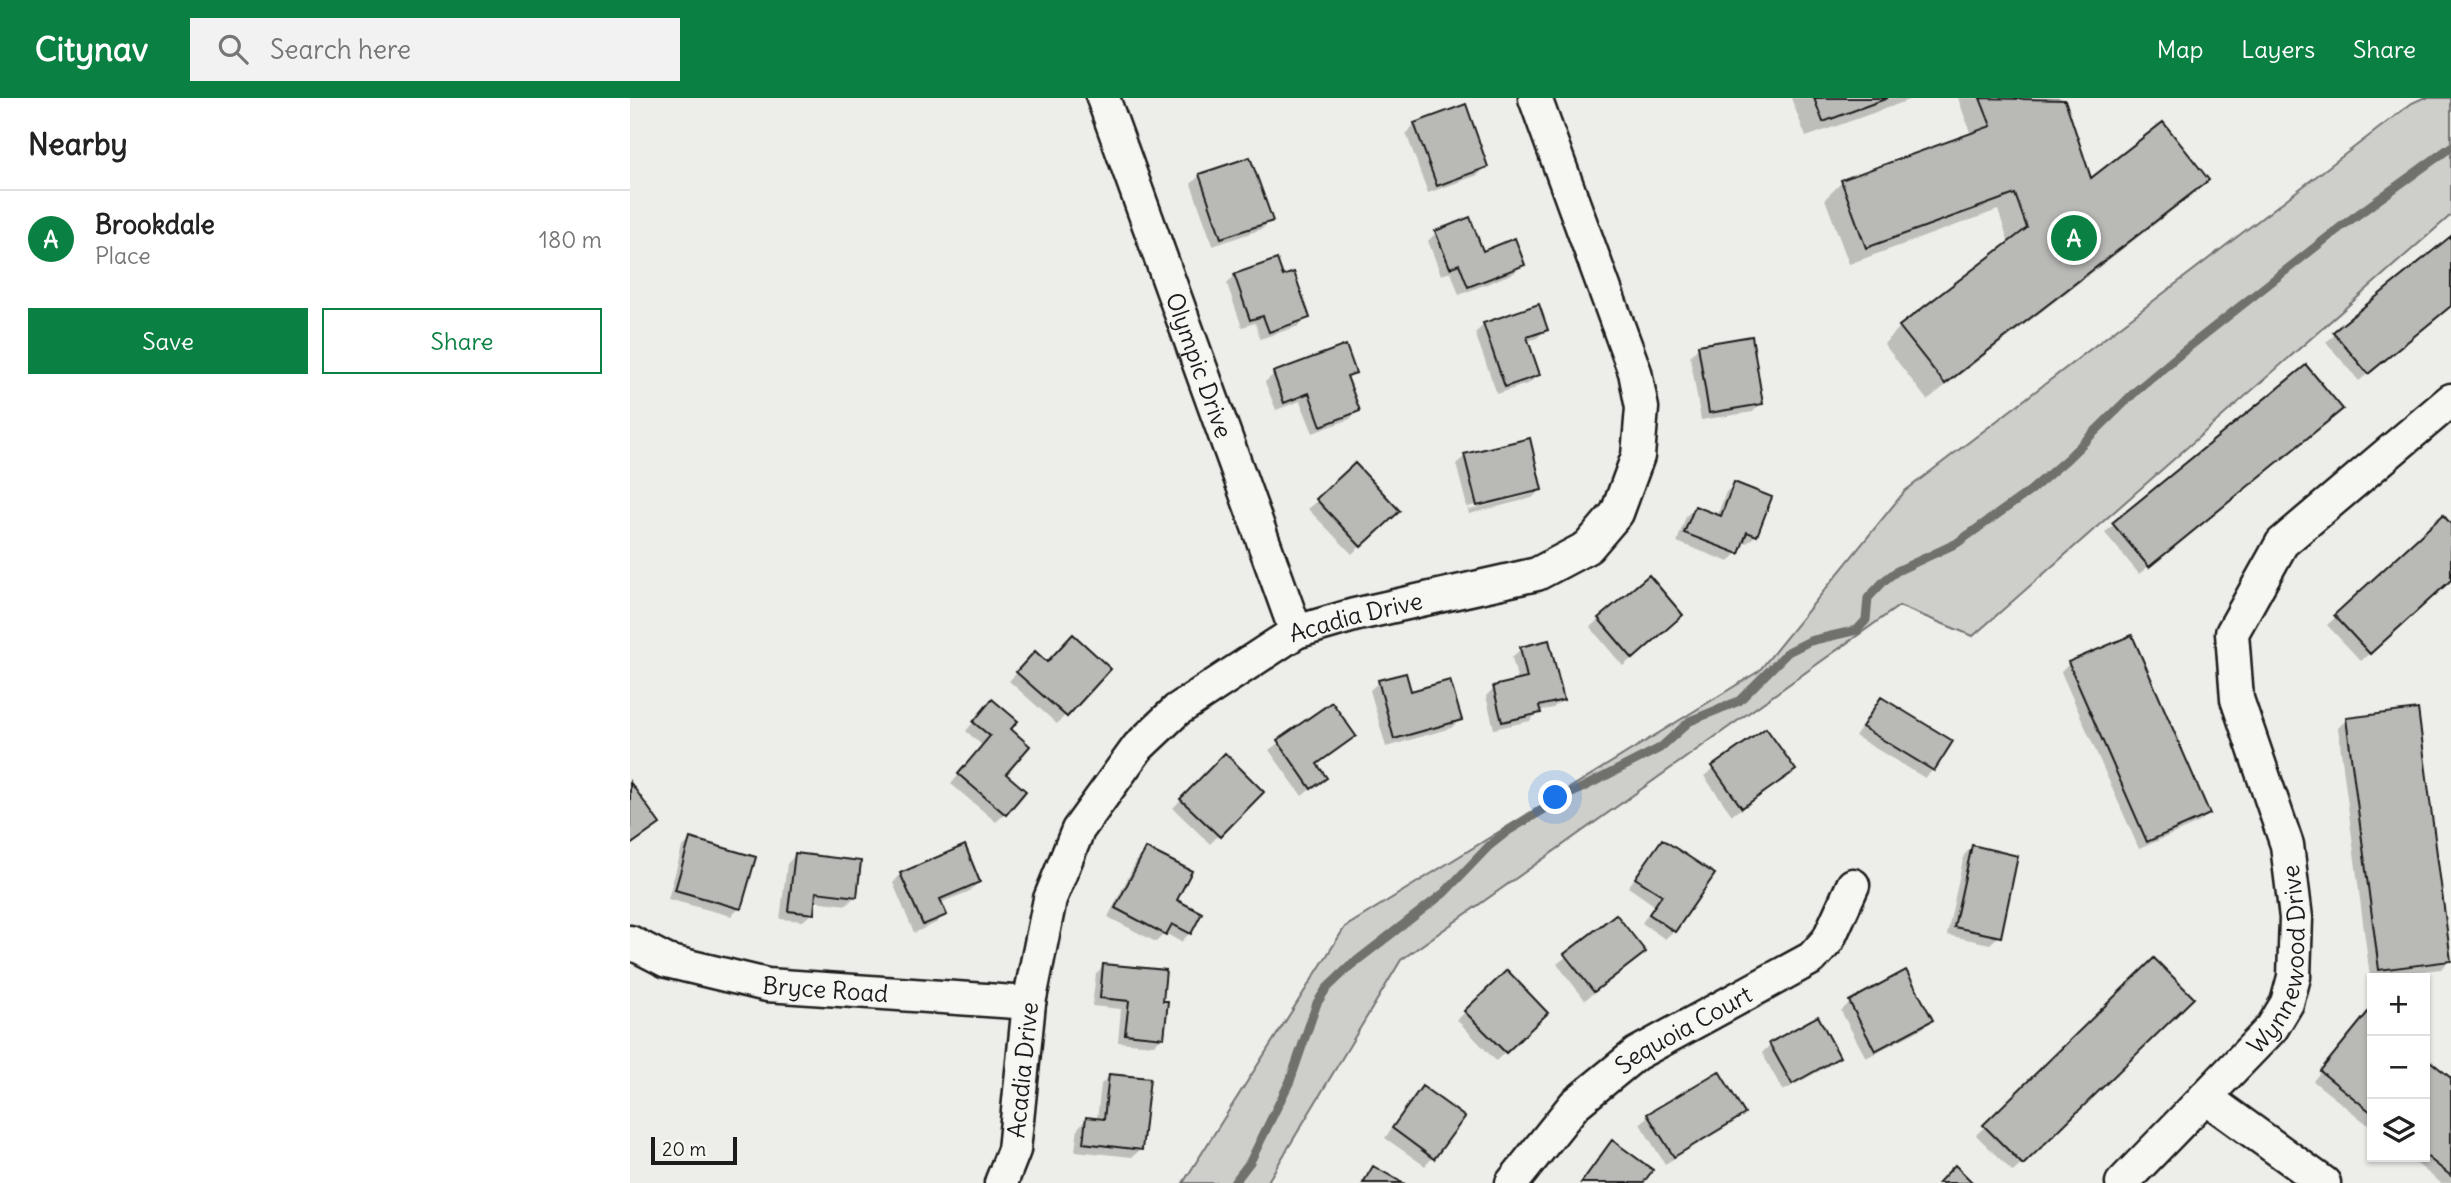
<!DOCTYPE html>
<html lang="en">
<head>
<meta charset="utf-8">
<style>
  :root { --surface:#fff; --page:#f2f2f2; --text:#222; --muted:#767676; --line:#e0e0e0; --accent:#0b8043 }
  body { margin:0; font-family:Delius,sans-serif; background:var(--page); color:var(--text) }
  .controls { position:absolute; right:21px; bottom:21px; display:grid; overflow:hidden; border-radius:0px; box-shadow:0 2px 5px #0004 }
  .controls button { width:63px; height:63px; display:grid; place-items:center; padding:0; border:0; border-bottom:2px solid var(--line); background:var(--surface); color:var(--text); font:35px sans-serif }
  .scale { position:absolute; left:21px; bottom:18px; width:86px; box-sizing:border-box; padding-left:7px; border:4px solid #1c1c1c; border-top:0; font-size:19px; line-height:24px; white-space:nowrap; color:#1c1c1c; -webkit-text-stroke:5px #f6f6f2; paint-order:stroke }
  .you { position:absolute; left:926px; top:700px; width:24px; height:24px; margin:-18px; border:5px solid #fff; border-radius:50%; background:#1a73e8; box-shadow:0 0 0 10px #1a73e833 }
  .badge { display:grid; place-items:center; width:46px; height:46px; border-radius:50%; background:var(--accent); color:#fff; font-size:23px; font-weight:700 }
  .pin { position:absolute; translate:-50% -50%; border:4px solid #fff; box-shadow:0 2px 7px #0006 }
  .list { margin:0; padding:0; list-style:none }
  h2 { display:flex; justify-content:space-between; align-items:center; height:91px; margin:0; padding:0 28px; font-size:30px }
  h2 small { font-size:23px; font-weight:400; color:var(--muted) }
  .list li { display:grid; grid-template-columns:46px 1fr auto; gap:21px; align-items:center; box-sizing:border-box; height:98px; padding:0 28px; border-top:2px solid var(--line) }
  .list b { display:block; font-size:26px; white-space:nowrap }
  .list p { margin:0; font-size:23px; white-space:nowrap; color:var(--muted) }
  .list em { font-size:23px; font-style:normal; color:var(--muted) }
  .actions { display:flex; gap:14px; padding:21px 28px }
  .actions a { flex:1; padding:16px 0; border:2px solid var(--accent); border-radius:0px; text-align:center; font-size:24px; color:var(--accent) }
  .actions .main { background:var(--accent); color:#fff }
  .icon { flex:none; width:38px; height:38px; fill:none; stroke:currentColor; stroke-width:2; stroke-linecap:round; stroke-linejoin:round }
  .map { position:relative; flex:none; width:1821px; height:1085px; overflow:hidden }
  header { display:flex; align-items:center; gap:42px; box-sizing:border-box; height:98px; padding:0 35px; background:var(--accent); color:#fff }
  header strong { font-size:33px }
  nav { display:flex; gap:38px; margin-inline-start:auto; font-size:24px }
  .search { width:490px; height:63px; background:var(--page); display:flex; align-items:center; gap:18px; box-sizing:border-box; padding:0 24px; border-radius:0px; color:var(--muted); font-size:26px }
  main { display:flex }
  aside { flex:1; background:var(--surface) }
  .map>svg:first-child { display:block }
</style>
</head>
<body>
<header>
<strong>Citynav</strong>
<div class="search"><svg class="icon" aria-label="search" viewBox="0 0 24 24"><circle cx="10" cy="10" r="6"/><path d="M15 15l6 6"/></svg>Search here</div>
<nav><a>Map</a><a>Layers</a><a>Share</a></nav>
</header>
<main>
<aside>
<h2>Nearby<small></small></h2>
<ul class="list">
<li><span class="badge">A</span><div><b>Brookdale</b><p>Place</p></div><em>180 m</em></li>
</ul>
<div class="actions"><a class="main">Save</a><a>Share</a></div>
</aside>
<div class="map">
<svg width="1821" height="1085" viewBox="0 0 1821 1085">
  <rect width="100%" height="100%" fill="#edede9"/>
  <filter id="ink" filterUnits="userSpaceOnUse"><feTurbulence type="fractalNoise" baseFrequency=".0143" numOctaves="2"/><feDisplacementMap in="SourceGraphic" scale="14" xChannelSelector="R" yChannelSelector="G"/><feConvolveMatrix kernelMatrix="1 2 1 2 8 2 1 2 1" color-interpolation-filters="sRGB"/></filter>
  <g filter="url(#ink)">
    <!-- green -->
    <path fill="#cececb" stroke="#757574" stroke-width="2" d="M1793,0h28v117l-478,421 -74,-30 -498,354 -134,223h-84l162,-256 414,-256 146,-180 507,-388z"/>
    <!-- shadow -->
    <path fill="#0003" fill-rule="evenodd" d="M1161,0h124l-109,39z
      M1328,0h103l29,83 117,-1 -17,17 -263,203 -43,-56 16,-17 109,-84 -11,-33 -149,54 -24,-65 17,-17 129,-47z
      M785,26l71,43 -8,8 -50,18 -22,-60z
      M570,77l71,45 -9,9 -49,17 -22,-62z
      M806,135l46,20 41,11 -9,9 -55,22 -8,-23 -10,3 -13,-34z
      M1821,141v67l-92,75 -33,-39z
      M605,177l47,3 26,40 -9,8 -39,13 -5,-16 -13,4 -15,-43z
      M854,227l62,4 -9,9 -10,3 11,33 -8,9 -33,11 -22,-61z
      M715,249l9,25 -7,8 11,31 -8,8 -37,14 -13,-32 -24,9 -11,-28 9,-8z
      M1069,249l62,56 -8,9 -52,8 -11,-64z
      M1702,319l-193,157 -34,-41 9,-9z
      M835,358l76,33 -9,9 -63,16 -13,-50zM903,393v3l-64,16 -1,-3z
      M725,367l43,46 -46,43 -44,-45z
      M1105,386l21,51 -9,8 -5,-2 -5,12 -8,9 -52,-20 9,-26 9,-8 22,8 9,-24z
      M1813,420l8,8v52l-90,83 -34,-36z
      M1018,479l25,47 -50,42 -33,-39z
      M891,551l41,50 -9,9 -14,3 -9,10 -36,8 -8,-33 8,-8 24,-6 -6,-25z
      M405,556l12,10 62,5 -52,55 -48,-43z
      M1439,566l139,150 -8,8 -61,27 -78,-177z
      M749,584l31,11 50,27 -9,8 -65,19 -16,-57z
      M1251,601l52,71 -8,8 -70,-42z
      M701,606l23,32 -38,30 8,12 -22,18 -33,-46z
      M354,612l24,19 -3,85 -9,8 -45,-38 32,-38 -17,-15z
      M1716,622l104,240 -9,9 -71,8 -32,-249z
      M1135,632l20,48 -53,37 -28,-39z
      M595,658l37,36 -52,52 -37,-36z
      M60,742l50,68 -9,8 -63,-17 14,-51z
      M1033,743l11,90 -9,8 -23,-16 12,-18 -26,-18z
      M1342,749l27,89 -9,8 -43,-9 17,-80z
      M516,752l44,83 -9,9 -16,-9 -9,9 -48,-25 30,-59z
      M165,757l60,41 -8,9 -34,-4 -1,12 -9,8 -23,-2 7,-55z
      M271,776l77,8 -8,9 -30,12 5,12 -9,8 -22,10 -21,-50z
      M986,819l28,35 -59,48 -28,-36z
      M1524,863l37,37 -178,174 -37,-37z
      M474,868l57,36 1,35 -8,8 -36,-3 3,-33 -29,-3 4,-32z
      M876,874l40,41 -50,48 -39,-41z
      M1220,904l81,18 -8,8 -57,30 -25,-47z
      M1738,916l4,3v111l-59,-47z
      M1140,947l68,11 -8,9 -47,26 -21,-38z
      M1795,961l26,21v103h-10l-33,-26h17z
      M480,978l31,73 -9,8 -57,-6 3,-23 8,-9 11,1 4,-36z
      M792,990l11,69 -8,9 -40,-28z
      M1113,1016l-8,8 -70,42 -25,-40 8,-8z"/>
    <g fill="none" stroke-linecap="round" stroke-linejoin="round">
      <!-- stream -->
      <path stroke="#6f6f6d" stroke-width="9" d="M604,1085l16,-21 40,-81 27,-78 9,-14 24,-23 94,-73 45,-47 19,-15 58,-35 94,-48 30,-27 49,-20 49,-49 22,-11 47,-11 9,-10 2,-22 17,-18 12,-9 60,-28 73,-52 37,-32 69,-68 49,-41 157,-124 109,-79"/>
    </g>
    <!-- building -->
    <path fill="#b9b9b6" stroke="#1c1c1c" stroke-width="2" d="M1184,0h74l-65,24z
      M1350,0l85,2 26,78 72,-56 46,58 -264,204 -46,-58 128,-98 -12,-34 -149,54 -25,-68 150,-54z
      M836,6l22,63 -51,19 -23,-63z
      M620,59l23,64 -52,17 -22,-64z
      M840,119l13,34 32,-13 10,27 -57,22 -9,-23 -9,4 -15,-37z
      M1821,138v70l-83,68 -35,-42z
      M647,161l6,17 11,-4 16,46 -41,14 -6,-16 -13,4 -16,-46z
      M909,206l9,26 -21,7 13,38 -35,12 -22,-64z
      M1122,238l11,68 -54,9 -11,-68z
      M716,247l10,28 -9,3 13,35 -39,15 -12,-33 -25,10 -11,-31z
      M1676,267l37,44 -194,158 -37,-44z
      M900,340l12,52 -65,16 -13,-52z
      M725,365l45,48 -39,36 -45,-48z
      M1104,384l38,15 -15,39 -10,-4 -8,22 -55,-21 11,-27 26,10z
      M1813,417l8,9v56l-81,74 -36,-39z
      M1019,477l34,40 -50,44 -35,-41z
      M443,536l38,35 -44,48 -51,-45 19,-21 12,11z
      M1502,537l78,179 -63,28 -79,-180z
      M919,542l15,60 -25,6 2,7 -39,9 -9,-36 34,-8 -7,-31z
      M776,575l5,18 39,-11 12,40 -68,19 -16,-59z
      M1251,599l72,44 -19,30 -72,-44z
      M362,601l26,22 -7,8 19,17 -24,28 20,17 -20,24 -48,-41 32,-38 -17,-14z
      M702,604l24,34 -39,28 10,14 -16,11 -34,-49z
      M1788,611l33,252 -72,9 -33,-252z
      M1136,630l30,42 -54,38 -30,-42z
      M595,655l39,39 -44,45 -40,-38z
      M0,684l30,42 -30,21z
      M60,740l66,19 -15,52 -66,-19z
      M1032,741l53,35 -40,58 -26,-18 13,-19 -27,-17z
      M335,747l15,37 -40,17 7,16 -24,10 -23,-52z
      M1342,747l46,11 -17,81 -47,-10z
      M516,750l46,23 -15,29 25,13 -11,21 -19,-10 -6,11 -51,-27z
      M165,755l66,8 -4,36 -41,-5 -2,22 -26,-3z
      M986,816l30,38 -52,40 -30,-38z
      M1524,860l40,40 -171,167 -40,-40z
      M473,866l63,6 -3,31h5l-4,37 -39,-4 4,-33 -29,-3z
      M877,872l41,43 -42,40 -42,-42z
      M1276,872l27,50 -58,31 -26,-50z
      M1738,914l4,3v98l-52,-42z
      M1188,918l22,41 -48,27 -23,-41z
      M1795,959l26,21v98l-26,-21z
      M1089,973l26,43 -71,43 -27,-43z
      M479,976l41,4 -8,72 -59,-7 3,-26 18,2z
      M792,988l43,31 -31,42 -42,-31z
      M982,1042l41,30 -10,13h-62z
      M1325,1067l18,18h-35z
      M743,1068l30,17h-40z"/>
    <g fill="none" stroke-linecap="round" stroke-linejoin="round">
      <defs>
        <g id="street">
          <path id="s1" d="M473,0l193,534"/>
          <path id="s2" d="M0,844l37,19 100,24 262,18"/>
          <path d="M1575,999l119,86"/>
          <path id="s3" d="M371,1085l13,-33 15,-147 21,-104 28,-69 60,-83 39,-37 119,-78 58,-17 183,-41 51,-27 29,-34 21,-57 4,-48 -7,-36 -100,-274"/>
          <path id="s4" d="M882,1085l63,-79 61,-50 176,-96 16,-18 25,-55"/>
          <path id="s5" d="M1492,1085l150,-155 15,-25 7,-26 2,-59 -9,-73 -50,-146 -5,-66 50,-90 169,-143"/>
        </g>
      </defs>
      <!-- street casing -->
      <use href="#street" stroke="#1c1c1c" stroke-width="37"/>
      <!-- street -->
      <use href="#street" stroke="#f6f6f2" stroke-width="32"/>
    </g>
  </g>
  <g text-anchor="middle" dominant-baseline="central" stroke-width="6" stroke-linejoin="round" paint-order="stroke">
    <!-- street labels -->
    <g font-size="24" fill="#1c1c1c" stroke="#f6f6f2">
      <text stroke="none"><textPath href="#s1" startOffset="284">Olympic Drive</textPath></text>
      <text stroke="none"><textPath href="#s3" startOffset="724">Acadia Drive</textPath></text>
      <text stroke="none"><textPath href="#s5" startOffset="285">Wynnewood Drive</textPath></text>
      <text stroke="none"><textPath href="#s2" startOffset="203">Bryce Road</textPath></text>
      <text stroke="none"><textPath href="#s4" startOffset="233">Sequoia Court</textPath></text>
      <text stroke="none"><textPath href="#s3" startOffset="116">Acadia Drive</textPath></text>
    </g>
  </g>
</svg>
<div class="controls">
<button>+</button>
<button>−</button>
<button><svg class="icon" aria-label="layers" viewBox="0 0 24 24"><path d="M12 4l9 5-9 5-9-5zM3 14l9 5 9-5"/></svg></button>
</div>
<div class="scale">20 m</div>
<div class="you"></div>
<div class="pin badge" style="left:1444px;top:140px">A</div>
</div>
</main>
</body>
</html>
